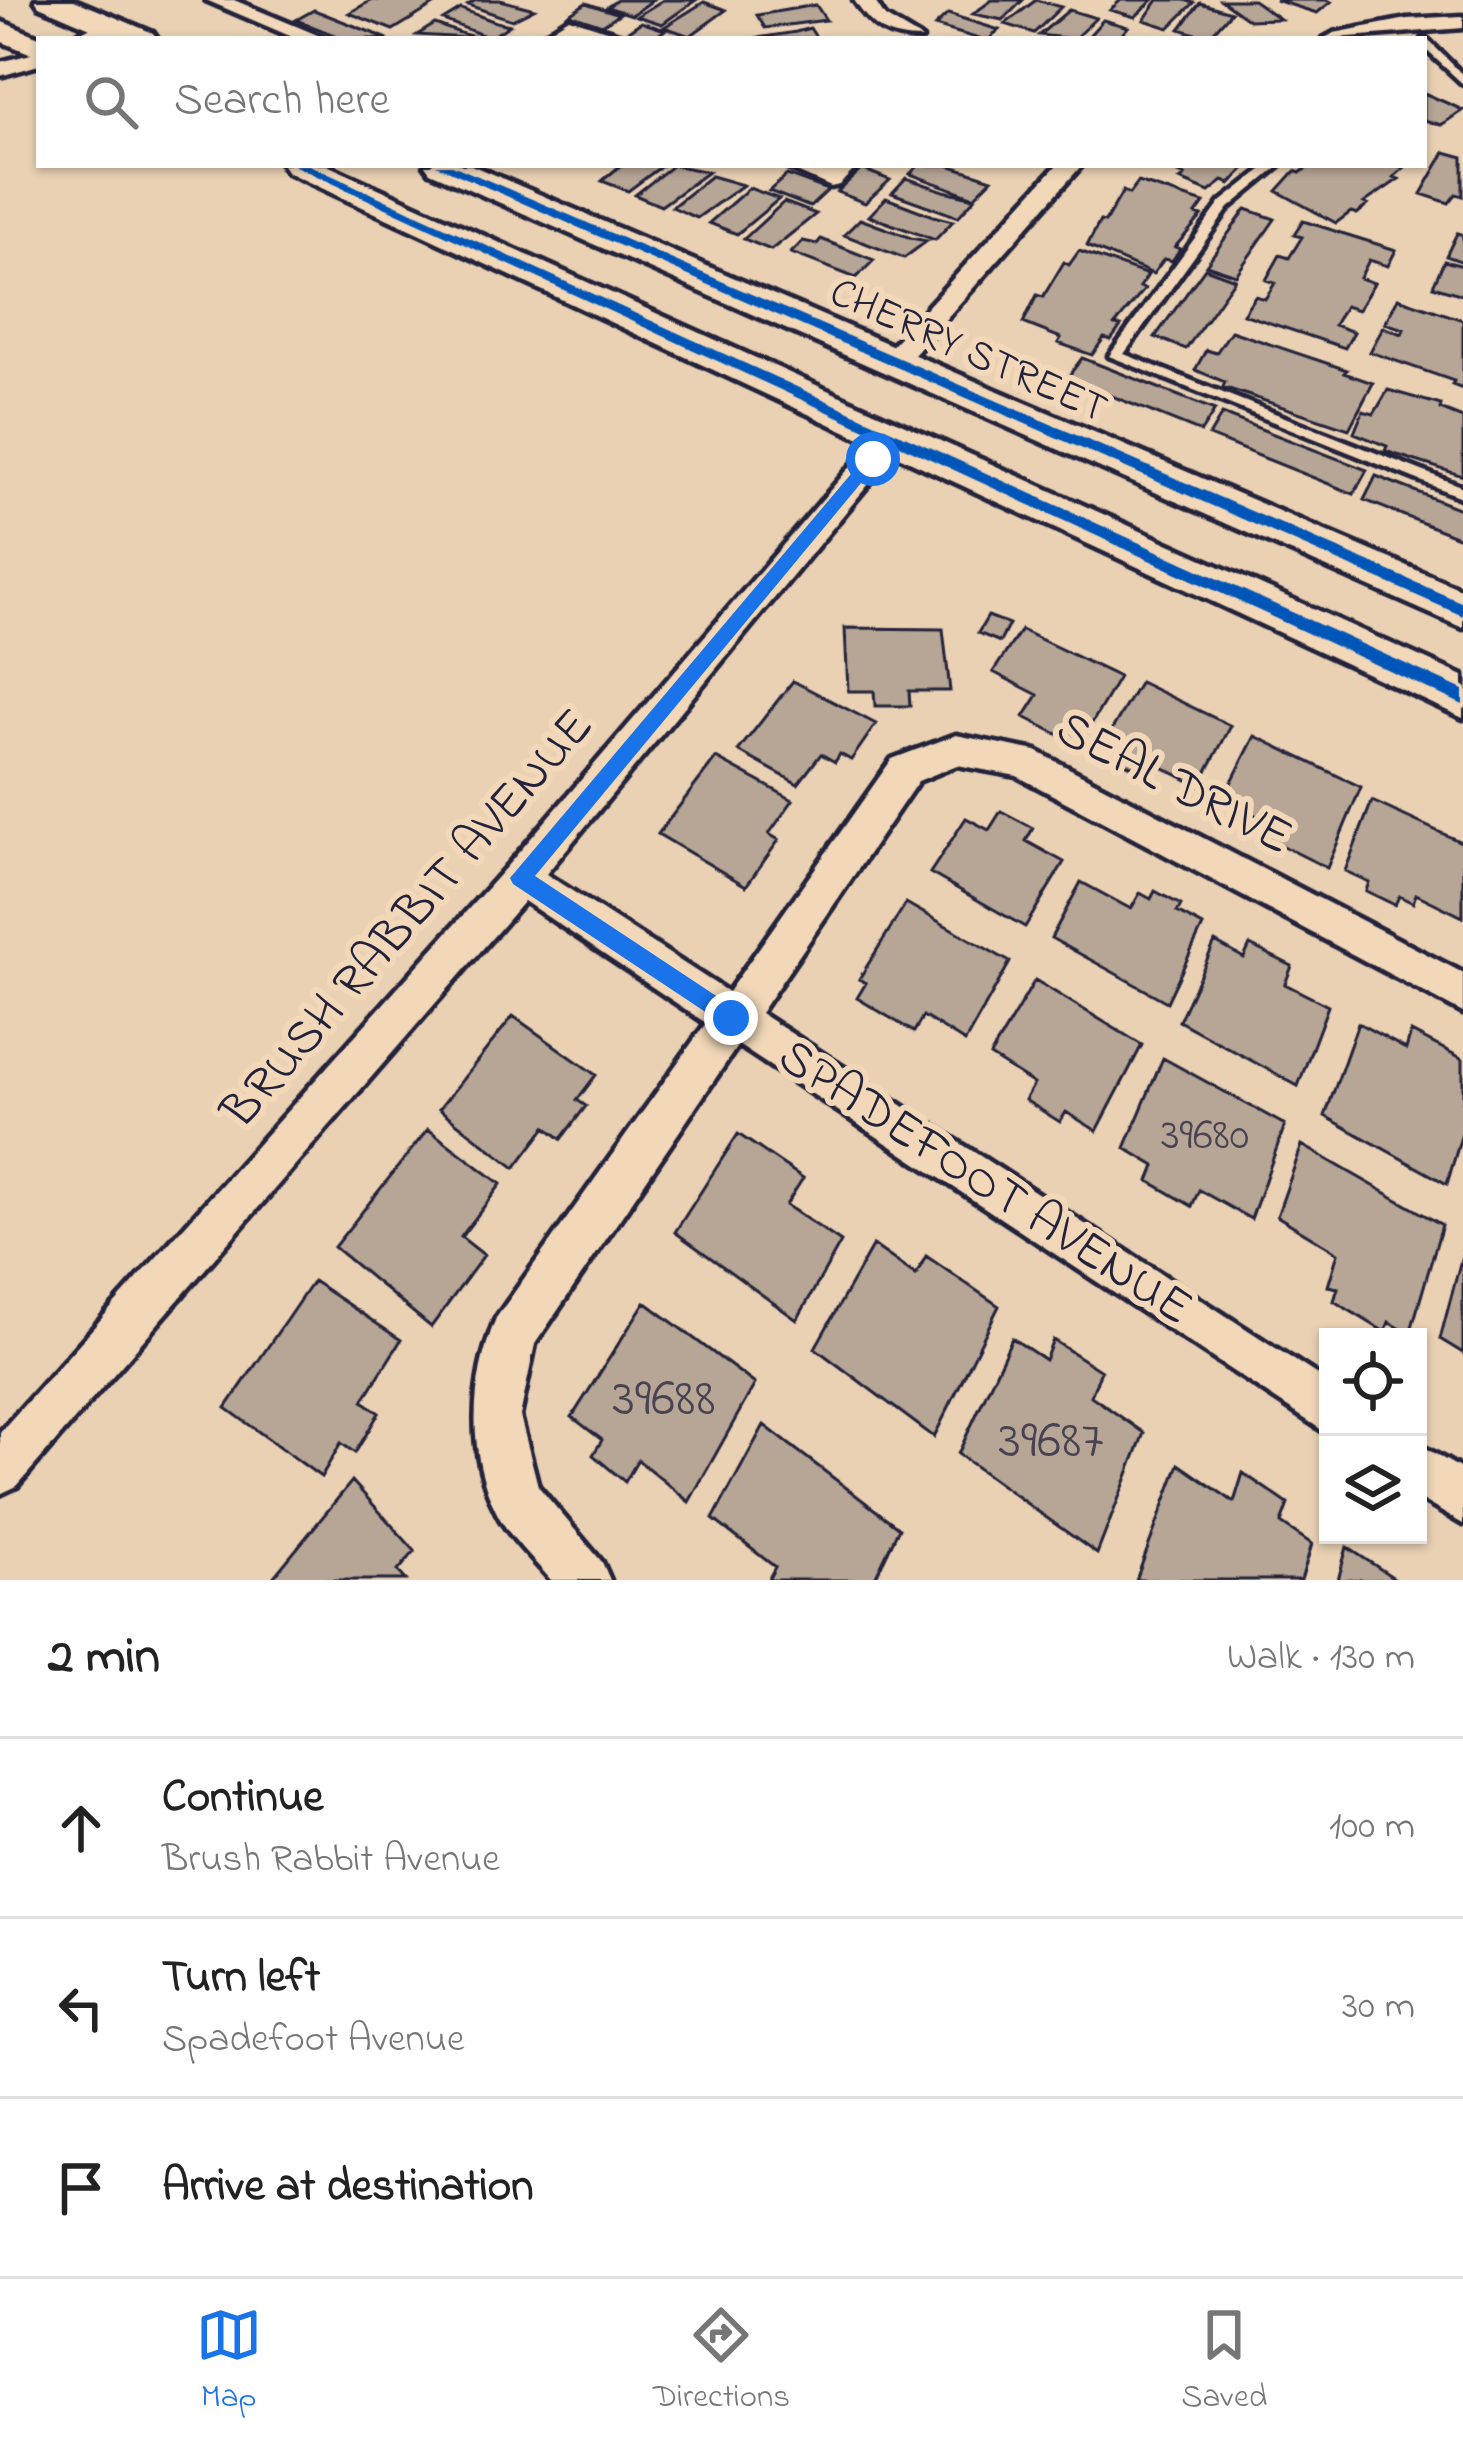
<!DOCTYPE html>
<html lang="en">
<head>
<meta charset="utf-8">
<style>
  :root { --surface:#fff; --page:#f6f6f6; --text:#222; --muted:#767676; --line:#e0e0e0; --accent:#1a73e8 }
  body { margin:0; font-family:"Indie Flower",sans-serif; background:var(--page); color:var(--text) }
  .controls { position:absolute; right:36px; bottom:36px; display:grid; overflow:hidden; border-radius:0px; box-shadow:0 3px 9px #0004 }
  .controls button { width:108px; height:108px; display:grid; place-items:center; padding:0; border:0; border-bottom:3px solid var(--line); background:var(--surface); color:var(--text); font:60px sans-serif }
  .stop { position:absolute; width:36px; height:36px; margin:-27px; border:9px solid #1a73e8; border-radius:50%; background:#fff }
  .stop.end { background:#1a73e8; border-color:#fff; box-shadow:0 3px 12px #0008 }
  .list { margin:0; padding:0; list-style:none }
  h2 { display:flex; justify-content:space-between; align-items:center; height:156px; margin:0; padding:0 48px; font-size:51px }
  h2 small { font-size:39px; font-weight:400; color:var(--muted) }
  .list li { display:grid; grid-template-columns:78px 1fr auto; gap:36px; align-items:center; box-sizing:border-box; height:180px; padding:0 48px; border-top:3px solid var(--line) }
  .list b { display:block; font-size:45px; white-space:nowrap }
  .list p { margin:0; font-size:39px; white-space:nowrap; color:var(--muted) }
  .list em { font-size:39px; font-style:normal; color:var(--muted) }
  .icon { flex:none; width:66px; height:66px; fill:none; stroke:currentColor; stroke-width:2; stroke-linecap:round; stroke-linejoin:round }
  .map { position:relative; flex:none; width:1463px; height:1580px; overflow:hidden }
  .search { position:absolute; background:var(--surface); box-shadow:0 3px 9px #0004; left:36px; right:36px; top:36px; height:132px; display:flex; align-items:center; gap:30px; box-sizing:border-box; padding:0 42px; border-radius:0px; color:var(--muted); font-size:45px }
  .sheet { height:696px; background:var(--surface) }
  nav { display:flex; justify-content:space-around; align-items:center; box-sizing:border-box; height:168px; border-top:3px solid var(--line); background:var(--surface); font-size:33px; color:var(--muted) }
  nav a { display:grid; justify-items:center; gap:6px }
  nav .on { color:var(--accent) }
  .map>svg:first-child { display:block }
</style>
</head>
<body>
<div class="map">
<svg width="1463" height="1580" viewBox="0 0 1463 1580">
  <rect width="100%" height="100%" fill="#ead1b4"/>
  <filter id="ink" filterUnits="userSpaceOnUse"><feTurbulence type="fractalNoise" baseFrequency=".00833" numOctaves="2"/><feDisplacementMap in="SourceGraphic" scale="24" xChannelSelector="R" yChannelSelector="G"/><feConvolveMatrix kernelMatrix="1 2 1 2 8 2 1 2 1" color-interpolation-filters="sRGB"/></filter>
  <g filter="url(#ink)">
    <!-- building -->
    <path fill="#b7a696" stroke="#22223b" stroke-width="3" d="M372,0h63l4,2 -46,28 -44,-17z
      M476,0h24l34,9 -22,11 -44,-15z
      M653,0l-21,15 -25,-8 10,-7z
      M663,0h33l-34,24 -25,-8z
      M992,0h31l-20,20 -30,-6z
      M1036,0l25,7 -27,26 -29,-9z
      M1121,0h32l-18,17 -25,-7z
      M1158,0h27l9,3 -25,25 -25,-8z
      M1221,0h32l27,19 -31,1z
      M1275,0h51l5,2 -14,11z
      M704,2l22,8 -36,26 -26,-9z
      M586,3l33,11 -17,11 -33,-11z
      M1200,3l31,9 -23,26 -28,-9z
      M816,5l10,15 -61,8 -8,-13z
      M461,9l35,13 14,3 -20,13 -47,-18z
      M314,10l74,29h-44l-48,-19z
      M1069,10l27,8 -22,21 -35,-4z
      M948,14l51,16 -10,9h-10l-44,-13z
      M1103,20l25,7 -10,12h-32z
      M641,22l24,8 -12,9 -29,-5z
      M435,24l28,10 22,5 -68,-4z
      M810,28l7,11h-66l45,-7z
      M1424,93l39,17 -22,15 -17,-5z
      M1445,152l18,5v39l-7,-2 -7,9 -28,-9z
      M621,165h42l-35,26 -26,-10z
      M673,165l35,7 -47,34 -26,-11z
      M919,165h29l44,14 -18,18 -64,-23z
      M1161,165h87l-18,19 -7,-3 -14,11 -29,-12 5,-4z
      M1311,165h86l7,3 -10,9 5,2 -35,24 4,2 -11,9 -6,-2 -15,11 -59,-32 18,-20 5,2z
      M862,169l28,11 -25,23 -28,-11z
      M787,175l41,15 -18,17 -41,-16z
      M711,176l32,9 -46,33 -25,-11z
      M906,178l38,13 31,7 -17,19 -66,-24z
      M1138,182l66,21 -8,11 6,2 -27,31 5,2 -8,12 -8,-2 -11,15 -66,-28 13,-25 5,1 18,-31 6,3z
      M749,188l30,11 -42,35 -28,-11z
      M886,198l47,18 20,5 -18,19 -66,-24z
      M784,202l32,12 -45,36 -27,-11z
      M1246,209l29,10 -39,56 -30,-10z
      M860,219l51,19 16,3 -23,17 -60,-23z
      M1303,221l93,29 -8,16 -19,-6 -9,18 14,5 -16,27 -13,-4 -11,19 20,7 -9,16 -102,-34 12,-18 10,3 10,-16 -9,-3 14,-25 9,3 13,-21 -8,-2z
      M1457,233l6,2v27l-17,-6z
      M821,239l53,21 -18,18 -65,-25 12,-12 14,3z
      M1079,251l69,24 -8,12 5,2 -30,36 6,1 -10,14 -7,-2 -12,17 -34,-12 3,-5 -38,-15 14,-28 6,2 21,-35 5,3z
      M1444,261l19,5v29l-30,-9z
      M1205,268l30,11 -49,70 -31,-12z
      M1398,298l65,22v69l-11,-4 2,-4 -84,-29 13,-25 19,7 2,-5 -19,-6z
      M1231,331l116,39 -3,3 29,10 -24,46 -126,-42 2,-5 -30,-12 11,-20 10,3z
      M1082,358l133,52 -14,22 -134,-54z
      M1388,390l53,15 -1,4 23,9v58l-78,-25 2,-5 -33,-13 9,-22 11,3z
      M1222,414l145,56 -13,24 -145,-58z
      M1376,476l87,34v29l-99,-39z
      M988,616l21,8 -9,18 -22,-9z
      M845,628l98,1 7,62h-41l1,15h-35l-1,-15h-26z
      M1021,630l98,47 -40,68 -55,-28 14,-22 -45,-23z
      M793,681l83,43 -25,36 -11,-6 -5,8 -14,-8 -23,30 -60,-33z
      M1140,682l91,44 -32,60 -39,-20 -10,9 -27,-13 5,-9 -23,-12z
      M1255,736l106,51 -34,81 -68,-34 6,-14 -42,-21z
      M716,758l77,42 -24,34 10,6 -33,46 -88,-52z
      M1372,801l91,42v74l-47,-23 -3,9 -14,-7 -4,9 -29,-14 3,-9 -24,-11z
      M1001,811l32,17 -7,13 38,21 -39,65 -95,-54 36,-55 23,12z
      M1081,882l50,27 9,-16 11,6 4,-8 26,14 -4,7 26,14 -36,76 -116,-64z
      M906,903l104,59 -45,80 -42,-26 -9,16 -57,-34 9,-15 -7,-4z
      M1215,942l29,16 6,-13 42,21 -7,18 43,22 -30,80 -119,-65z
      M1035,980l107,65 -45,86 -31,-19 -6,10 -35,-22 9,-16 -44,-28z
      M513,1016l83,59 -19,25 9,6 -25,33 -15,-12 -31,41 -76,-59z
      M1358,1023l48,26 5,-17 52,27v71l-16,54 -122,-68z
      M1163,1058l122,67 -34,94 -52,-29 -7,16 -43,-25 6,-15 -30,-18z
      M428,1129l73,55 -40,53 23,18 -53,72 -97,-80z
      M738,1134l65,44 -17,27 55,37 -44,78 -122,-88z
      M1302,1145l140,80 -32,109 -21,-12 -4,10 -51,-31 4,-13 -10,-2 10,-33 -61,-37z
      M873,1245l43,30 10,-19 73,50 -65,131 -119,-89z
      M1463,1252v101l-23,-14z
      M313,1281l88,59 -38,61 16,12 -24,40 -14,-10 -20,34 -95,-69z
      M645,1302l110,82 -66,118 -51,-42 -13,22 -32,-27 9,-15 -30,-23z
      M1012,1338l33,22 8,-20 48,31 -10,25 53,37 -47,121 -139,-100z
      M764,1425l135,103 -25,52h-106l7,-13 -62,-48z
      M1179,1464l55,38 9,-29 45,31 -7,19 31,21 -11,36h-165z
      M352,1481l63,70 -17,20 8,9h-135z
      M1347,1547l50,33h-59z"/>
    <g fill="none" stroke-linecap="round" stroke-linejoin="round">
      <defs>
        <path id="service" d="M1423,39l5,1 35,35v9l-39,-36z
          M1268,165h13l-52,43 -105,146 339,133v11l-354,-142 112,-154z"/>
        <path id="minor" d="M206,0h28l93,39h-30z
          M854,0h20l11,17 37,22c-35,0 -50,-11 -68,-39z
          M1463,16v12l-140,11 11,-6 73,-14z
          M569,18l53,17 4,4h-32l-22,-7 -11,7h-25z
          M107,19l10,6c-14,15 -30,14 -50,14z
          M39,52v13l-39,11v-14z
          M781,165h33l14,5 5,-5h26l-20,20 -8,2z
          M1057,165h25l-176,199h-20l-4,-6 4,-6z
          M892,427l15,10 -5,7 -356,430 182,118 164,-233 64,-24 80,16 427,222v40l-446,-237 -60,-11 -39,16 -158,232 568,369v52l-590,-389 -203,299 -15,72 18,70 64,76 8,18h-59c-18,-21 -42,-43 -54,-67 -31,-60 -26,-134 -1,-195l210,-295 -182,-122 -507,585 -17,8v-62l507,-566 375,-436z
          M1418,1444l45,26v54l-45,-26z"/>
        <path id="secondary" d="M35,0h39l79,33 4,6h-41l-77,-33z
          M0,21l44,18h-5v18l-39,-16z
          M282,165h45l1136,511v42l-1176,-546z
          M425,165h46l992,425v38l-1033,-456z"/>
      </defs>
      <!-- service casing -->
      <use href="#service" stroke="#22223b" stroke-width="9"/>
      <!-- minor casing -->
      <use href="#minor" stroke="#22223b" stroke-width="9"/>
      <!-- secondary casing -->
      <use href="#secondary" stroke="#22223b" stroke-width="9"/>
      <!-- service -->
      <use href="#service" fill="#f2d8b9" fill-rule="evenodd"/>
      <!-- minor -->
      <use href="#minor" fill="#f2d8b9" fill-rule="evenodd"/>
      <!-- secondary -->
      <use href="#secondary" fill="#f2d8b9" fill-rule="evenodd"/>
      <defs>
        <path id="cycleway" d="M293,165h16l1154,525v15z
          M436,165h16l122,52 889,386v13z"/>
      </defs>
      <!-- cycleway casing -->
      <use href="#cycleway" stroke="#f2d8b9" stroke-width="8"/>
      <!-- cycleway -->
      <use href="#cycleway" fill="#0057b8" fill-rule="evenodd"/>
    </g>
  </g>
  <!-- route -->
  <path fill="#1a73e8" d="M867,455l14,4 -346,417 204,135 3,7 -11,11 -218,-145 -3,-6z"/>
  <g text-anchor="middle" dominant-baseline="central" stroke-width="12" stroke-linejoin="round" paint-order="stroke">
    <!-- far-street labels -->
    <g font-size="42" fill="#22223b" stroke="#f2d8b9">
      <text transform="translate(968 352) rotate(24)">CHERRY STREET</text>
    </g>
    <!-- number labels -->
    <g font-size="45" fill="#474352">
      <text x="1205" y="1137">39680</text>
    </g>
    <!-- street labels -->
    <g font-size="51" fill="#22223b" stroke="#f2d8b9">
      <text transform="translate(1173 785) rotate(27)">SEAL DRIVE</text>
      <text transform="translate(409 920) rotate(-49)">BRUSH RABBIT AVENUE</text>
      <text transform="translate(984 1184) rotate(33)">SPADEFOOT AVENUE</text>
    </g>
    <!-- near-number labels -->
    <g font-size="54" fill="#474352">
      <text x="664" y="1401">39688</text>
      <text x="1051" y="1443">39687</text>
    </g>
  </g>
</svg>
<div class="controls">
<button><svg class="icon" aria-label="locate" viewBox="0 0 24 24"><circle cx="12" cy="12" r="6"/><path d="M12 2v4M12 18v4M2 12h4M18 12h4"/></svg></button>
<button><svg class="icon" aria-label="layers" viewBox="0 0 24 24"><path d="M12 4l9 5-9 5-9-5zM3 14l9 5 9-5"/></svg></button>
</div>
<div class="stop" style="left:873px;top:459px"></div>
<div class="stop end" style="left:731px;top:1018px"></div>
<div class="search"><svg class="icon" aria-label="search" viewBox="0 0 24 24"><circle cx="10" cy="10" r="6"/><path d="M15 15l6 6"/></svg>Search here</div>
</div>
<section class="sheet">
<h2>2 min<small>Walk · 130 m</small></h2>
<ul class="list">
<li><svg class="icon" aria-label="ahead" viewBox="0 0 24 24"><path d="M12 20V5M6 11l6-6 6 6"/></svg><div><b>Continue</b><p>Brush Rabbit Avenue</p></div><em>100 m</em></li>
<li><svg class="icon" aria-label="left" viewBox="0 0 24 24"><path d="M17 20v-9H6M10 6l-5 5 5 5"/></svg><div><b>Turn left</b><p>Spadefoot Avenue</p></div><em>30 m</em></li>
<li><svg class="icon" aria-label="arrive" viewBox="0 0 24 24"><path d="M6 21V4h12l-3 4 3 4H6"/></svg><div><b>Arrive at destination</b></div></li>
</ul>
</section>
<nav>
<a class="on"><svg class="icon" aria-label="map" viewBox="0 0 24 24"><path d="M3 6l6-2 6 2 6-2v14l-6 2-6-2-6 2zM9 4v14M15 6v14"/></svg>Map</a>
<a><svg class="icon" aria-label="directions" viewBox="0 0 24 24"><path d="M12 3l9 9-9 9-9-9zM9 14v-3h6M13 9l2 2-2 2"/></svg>Directions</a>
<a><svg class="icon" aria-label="saved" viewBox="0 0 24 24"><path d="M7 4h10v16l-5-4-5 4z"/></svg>Saved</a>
</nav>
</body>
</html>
